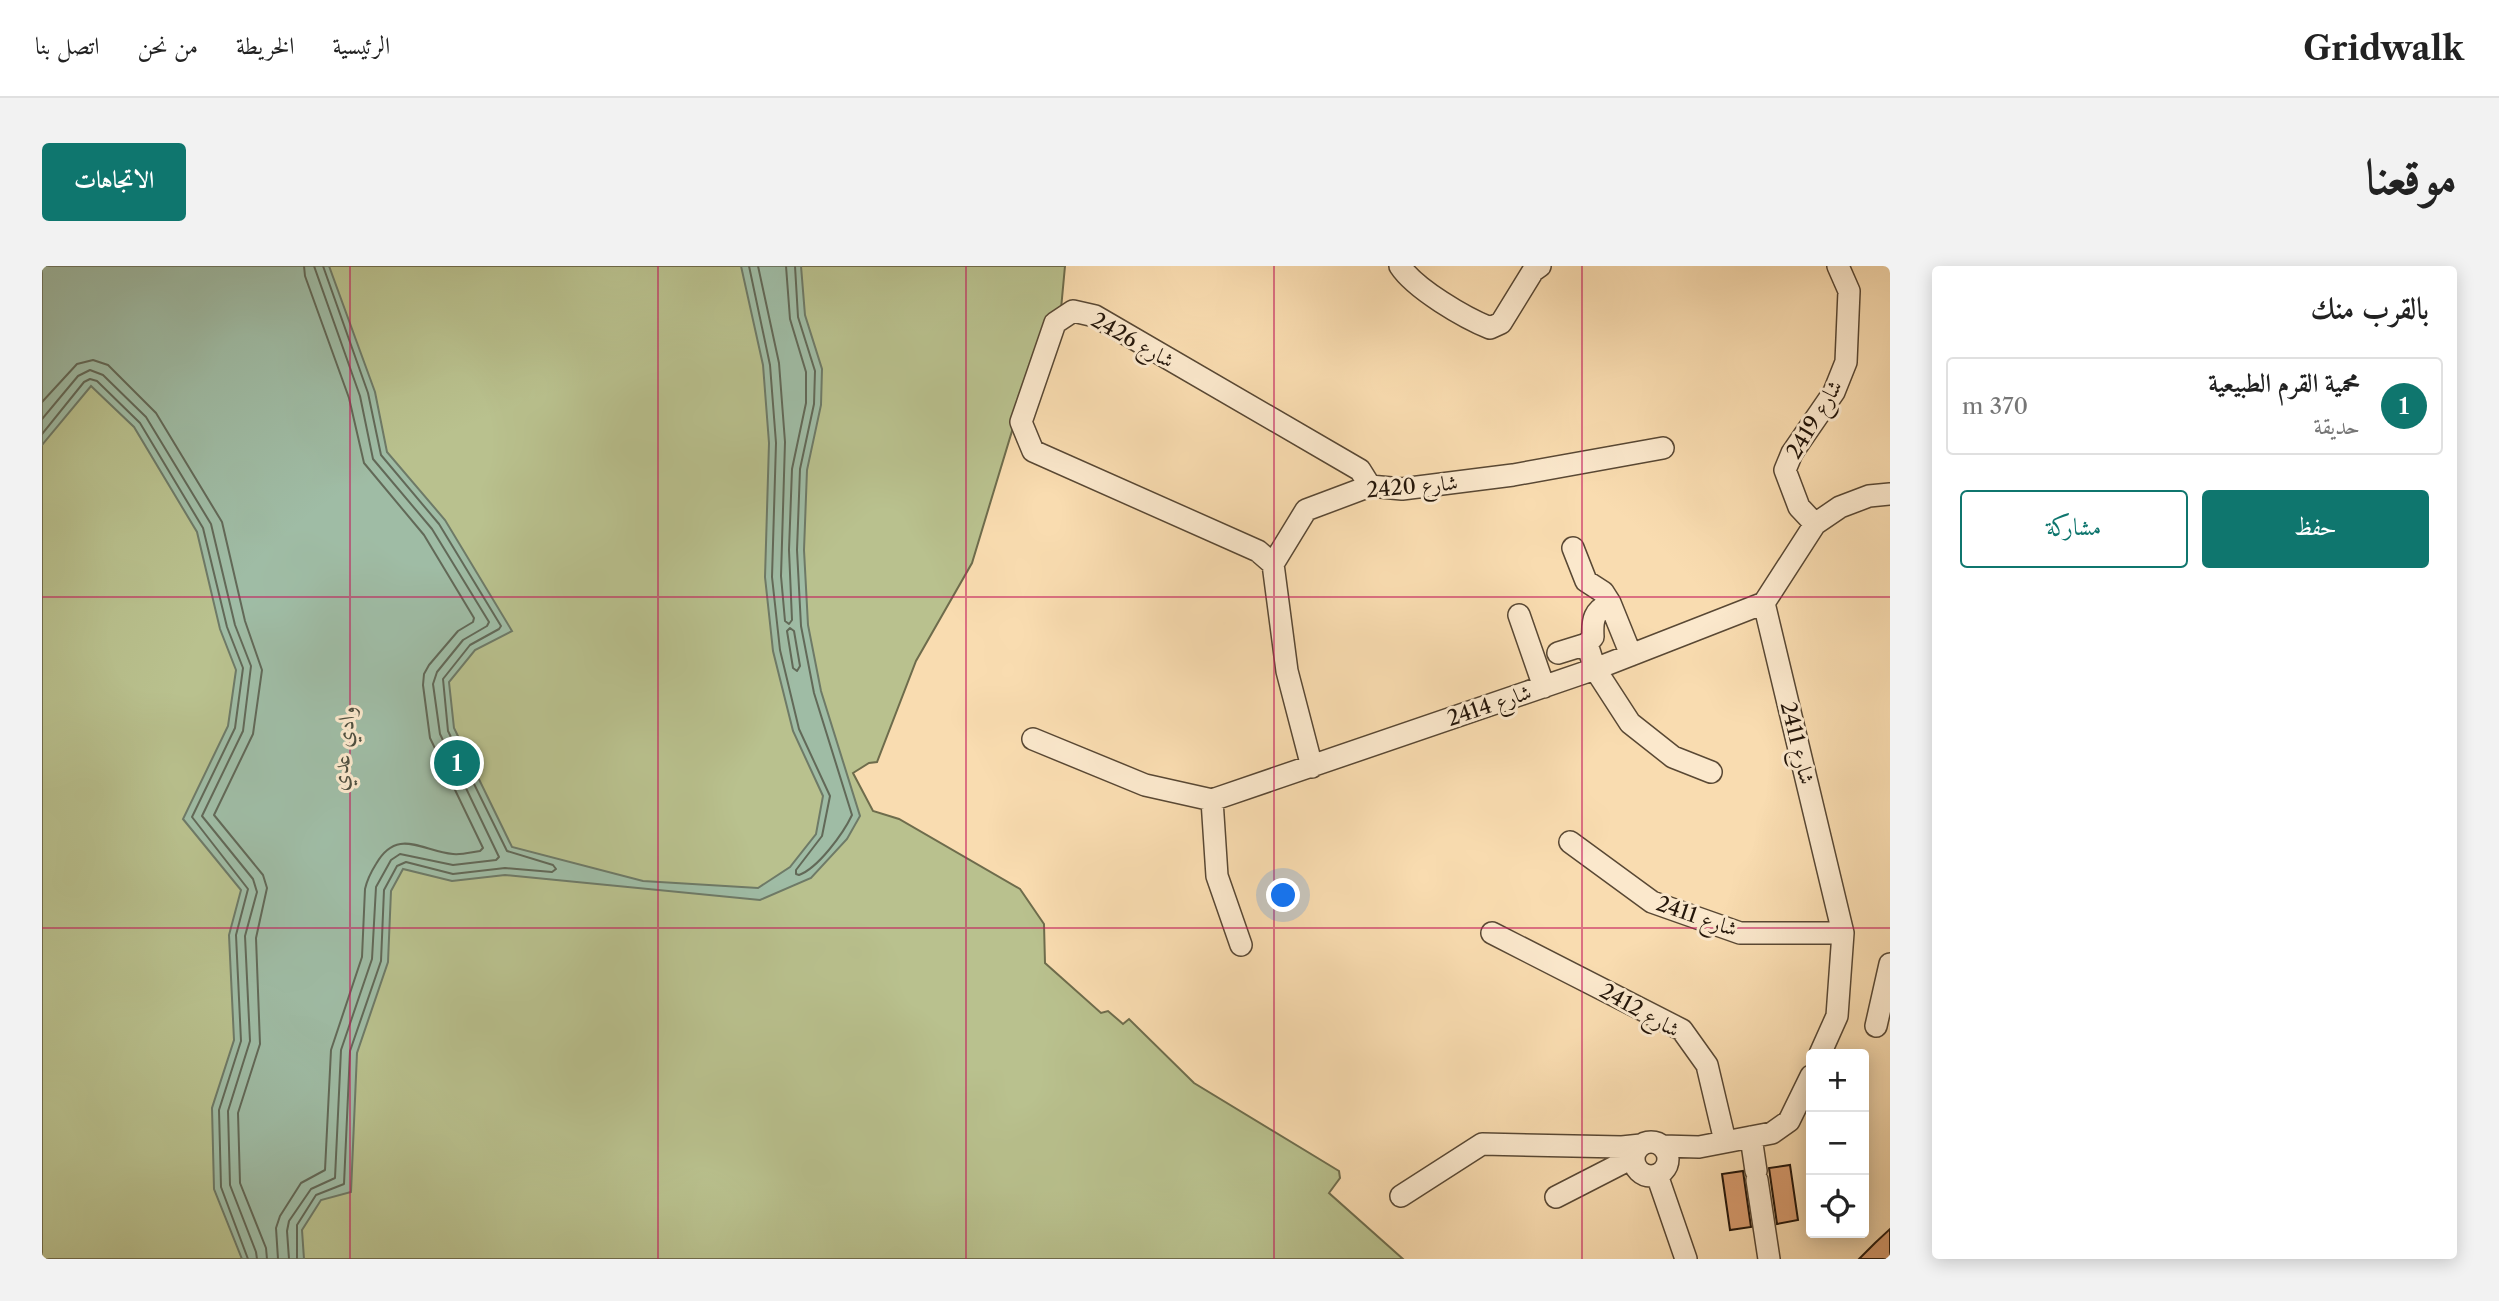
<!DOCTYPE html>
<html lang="ar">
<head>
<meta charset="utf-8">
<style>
  :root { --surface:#fff; --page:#f2f2f2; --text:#222; --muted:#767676; --line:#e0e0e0; --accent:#0f766e }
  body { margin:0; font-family:"Libre Caslon Text",Amiri,serif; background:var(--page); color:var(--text); direction:rtl }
  .controls { position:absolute; right:21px; bottom:21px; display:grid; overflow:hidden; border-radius:7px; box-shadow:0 4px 18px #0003 }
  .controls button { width:63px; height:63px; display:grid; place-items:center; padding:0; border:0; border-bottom:2px solid var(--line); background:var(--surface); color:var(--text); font:35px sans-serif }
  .you { position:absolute; left:1242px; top:630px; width:24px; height:24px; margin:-18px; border:5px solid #fff; border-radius:50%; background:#1a73e8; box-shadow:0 0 0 10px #1a73e833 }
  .badge { display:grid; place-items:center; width:46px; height:46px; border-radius:50%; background:var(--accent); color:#fff; font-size:23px; font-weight:700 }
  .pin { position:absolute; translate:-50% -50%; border:4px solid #fff; box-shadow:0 2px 7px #0006 }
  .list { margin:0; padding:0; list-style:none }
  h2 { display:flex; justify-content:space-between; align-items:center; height:91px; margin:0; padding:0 28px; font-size:30px }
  h2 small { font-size:23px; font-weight:400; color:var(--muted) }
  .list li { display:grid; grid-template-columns:46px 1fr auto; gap:21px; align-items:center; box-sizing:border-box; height:98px; margin:0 14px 14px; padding:0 14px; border:2px solid var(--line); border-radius:7px }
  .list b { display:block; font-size:26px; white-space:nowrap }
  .list p { margin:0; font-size:23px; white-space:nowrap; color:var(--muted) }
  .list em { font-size:23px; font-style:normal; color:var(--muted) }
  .actions { display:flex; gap:14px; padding:21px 28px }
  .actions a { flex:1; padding:16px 0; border:2px solid var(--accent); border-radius:7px; text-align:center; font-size:24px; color:var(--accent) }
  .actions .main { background:var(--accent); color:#fff }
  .icon { flex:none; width:38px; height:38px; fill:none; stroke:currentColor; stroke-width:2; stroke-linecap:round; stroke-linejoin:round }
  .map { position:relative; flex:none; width:1848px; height:993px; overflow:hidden; direction:ltr; border-radius:7px }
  header { display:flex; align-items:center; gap:42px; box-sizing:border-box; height:98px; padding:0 35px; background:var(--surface); border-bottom:2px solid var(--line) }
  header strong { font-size:33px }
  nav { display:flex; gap:38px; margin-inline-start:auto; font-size:24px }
  .intro { display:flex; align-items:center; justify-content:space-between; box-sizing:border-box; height:168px; padding:0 42px }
  h1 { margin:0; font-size:49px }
  .button { padding:18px 32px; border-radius:7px; background:var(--accent); color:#fff; font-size:24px; font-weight:700 }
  main { display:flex; gap:42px; padding:0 42px }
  aside { flex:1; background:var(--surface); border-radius:7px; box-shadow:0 4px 18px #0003 }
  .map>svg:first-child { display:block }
</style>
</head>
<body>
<header>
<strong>Gridwalk</strong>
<nav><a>الرئيسية</a><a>الخريطة</a><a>من نحن</a><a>اتصل بنا</a></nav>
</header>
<div class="intro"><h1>موقعنا</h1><a class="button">الاتجاهات</a></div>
<main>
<aside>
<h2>بالقرب منك<small></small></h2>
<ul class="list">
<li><span class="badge">1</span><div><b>محمية القرم الطبيعية</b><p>حديقة</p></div><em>370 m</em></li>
</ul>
<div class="actions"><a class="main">حفظ</a><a>مشاركة</a></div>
</aside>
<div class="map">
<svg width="1848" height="993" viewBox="0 0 1848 993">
  <rect width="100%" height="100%" fill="#f9dcb0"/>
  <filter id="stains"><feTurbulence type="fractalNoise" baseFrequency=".00286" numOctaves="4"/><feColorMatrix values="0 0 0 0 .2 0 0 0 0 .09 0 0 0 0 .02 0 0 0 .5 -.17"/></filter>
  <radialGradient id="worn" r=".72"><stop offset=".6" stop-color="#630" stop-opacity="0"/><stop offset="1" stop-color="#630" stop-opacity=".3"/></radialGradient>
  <!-- green -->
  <path fill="#b9c18e" stroke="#6e6c4c" stroke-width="2" d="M0,0h1023l-4,43 -19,23 -70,231 -56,98 -39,101 -8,1 -16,10 20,38 26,8 121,70 24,35 1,39 56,50 7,-2 15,13 6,-5 65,64 145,88 1,7 -11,15 74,66h-1361z"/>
  <!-- water -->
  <path fill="#9fbca5" stroke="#6e7a67" stroke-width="2" d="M0,0h287l46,126 12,60 58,68 67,111 -37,19 -26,32 5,46 58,119 131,34 115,7 32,-21 26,-33 7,-38 -30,-65 -20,-80 -8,-74 4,-134 -6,-78 -22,-99h60l4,49 17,54 -1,36 -14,65 -3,80 4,75 13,66 39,125 -13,23 -36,39 -51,22 -255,-25 -53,6 -49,-12 -12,22 -3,71 -31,91 -6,139 -30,8 -19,30 2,29h-62l-28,-70 -2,-81 22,-68 -5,-105 12,-45 -58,-71 45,-93 8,-56 -16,-41 -23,-97 -63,-105 -43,-41 -49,59z"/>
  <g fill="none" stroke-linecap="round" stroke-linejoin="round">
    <!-- shore -->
    <path stroke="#626958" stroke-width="2" d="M707,0l21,99 6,78 -4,134 8,73 19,79 31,67 -8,40 -26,34v4l3,1c19,-7 44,-41 53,-60l-38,-122 -13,-67 -4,-76 3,-81 14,-65 1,-33 -17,-54 -3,-51
      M716,0l21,97 6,79 -4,134 4,45 4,3 3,-4 -3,-70 3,-81 14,-66v-31l-16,-53 -4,-53
      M0,136l35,-38 16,-4 15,5 48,48 66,109 23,99 17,49 -9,64 -39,81 49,60 4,13 -11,50 4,106 -22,69 2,70 26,65 1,11
      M0,153l36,-43 12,-6 13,5 43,42 65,107 24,101 16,41 -8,65 -41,85 51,63 4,13 -12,44 5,105 -22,70 2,74 26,67 1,7
      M0,168l42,-52 6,-3 7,2 43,42 63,105 24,99 16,41 -8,60 -43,89 56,72 -12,46 5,106 -22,69 2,77 27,72
      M748,362l4,3 6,35 -3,5 -4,-3 -6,-37z
      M236,993l-2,-31 4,-12 21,-33 24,-13 6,-120 31,-93 3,-68c2,-9 6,-17 11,-25 21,-37 46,-13 77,-10 9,1 19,-2 27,-3l3,-3 -53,-110 -7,-53 1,-11 5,-9 29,-34 15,-9 1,-4 -50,-83 -60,-72 -15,-65 -44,-122 -1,-10
      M247,993l-2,-28 2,-10 22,-32 24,-11 6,-128 31,-91 4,-72 15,-27 9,-6 53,11 43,-5 3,-3 -59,-123 -7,-50 4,-12 26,-32 24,-14 2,-4 -57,-93 -59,-70 -13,-63 -46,-130
      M255,993v-34l19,-30 28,-11 6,-133 31,-90 3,-71 13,-24 9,-4 47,12 52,-6 47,4 4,-3 -3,-4 -46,-14 -59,-120 -5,-52 27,-34 29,-16 2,-3 -62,-102 -58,-69 -13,-62 -45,-127"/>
  </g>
  <!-- building -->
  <path fill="#d99d70" stroke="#24160a" stroke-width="2" d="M1748,899l8,55 -21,4 -8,-56z
    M1701,905l8,56 -21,3 -8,-56z
    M1848,963v30h-31l16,-16z"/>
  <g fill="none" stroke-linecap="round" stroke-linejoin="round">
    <defs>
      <path id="minor" d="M1358,0c15,23 65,52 90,62l11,-5 32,-52 7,-5
        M1773,258l-16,-17 -14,-37 7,-17 42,-61 12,-30 3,-71 -11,-25
        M1531,282l13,33 17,11 7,11 21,52
        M1231,298l-15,-13 -225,-100 -12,-29 34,-99 18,-12 22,5 265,154 10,16
        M1477,349l25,72
        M1545,378l8,25 35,54 43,34 38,15
        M1516,387l29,-9 6,-7c-1,-18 1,-26 17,-34
        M991,473l112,46 67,15 383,-131 169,-66
        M1270,501l-25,-96 -14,-107 33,-54 64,-24 32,3 111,-14 150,-27
        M1170,534l5,76 24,69
        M1528,576l82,60 88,31h103
        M1450,667l190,97 25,35 18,76
        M1834,760l14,-62
        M1778,788l17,-38 6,-83 -79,-330 51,-79 25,-17 29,-11 21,-2
        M1709,871l5,34
        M1592 893a17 17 0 1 1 34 0a17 17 0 1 1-34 0Z
        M1620,880l37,1 73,-14 17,-12 22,-45
        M1615,909l29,84
        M1715,914l12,79
        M1359,930l81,-52 140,3 19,-2
        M1514,931l78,-40"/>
    </defs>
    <!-- minor casing -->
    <use href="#minor" stroke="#594834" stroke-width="24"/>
    <!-- minor -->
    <use href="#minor" stroke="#fbe8cc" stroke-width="21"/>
  </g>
  <!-- grid -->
  <path fill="none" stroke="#c2185b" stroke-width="2" stroke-opacity="0.55" d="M308,0v993M616,0v993M924,0v993M1232,0v993M1540,0v993M0,331h1848M0,662h1848"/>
  <g text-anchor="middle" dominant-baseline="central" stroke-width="6" stroke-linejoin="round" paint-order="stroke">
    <!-- street labels -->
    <g font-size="21" fill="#24160a" stroke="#fbe8cc">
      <text transform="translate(1091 74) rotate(29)">2426 شارع</text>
      <text transform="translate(1772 153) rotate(-59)">2419 شارع</text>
      <text transform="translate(1370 220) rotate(-5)">2420 شارع</text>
      <text transform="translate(1447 439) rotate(-19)">2414 شارع</text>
      <text transform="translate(1756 477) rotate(76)">شارع 2411</text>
      <text transform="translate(1655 650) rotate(19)">2411 شارع</text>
      <text transform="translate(1598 744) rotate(29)">2412 شارع</text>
    </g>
    <!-- water labels -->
    <g font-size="23" font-style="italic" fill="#4f5040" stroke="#fbe8cc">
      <text transform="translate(301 482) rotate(-84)">وادي عدي</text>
    </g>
  </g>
  <rect width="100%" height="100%" filter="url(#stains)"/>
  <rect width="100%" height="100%" fill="url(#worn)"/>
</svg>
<div class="controls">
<button>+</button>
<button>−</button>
<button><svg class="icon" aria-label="locate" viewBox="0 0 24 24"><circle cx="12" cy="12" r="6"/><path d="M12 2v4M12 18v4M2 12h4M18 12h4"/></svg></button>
</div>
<div class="you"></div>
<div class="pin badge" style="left:415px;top:497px">1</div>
</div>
</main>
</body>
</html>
